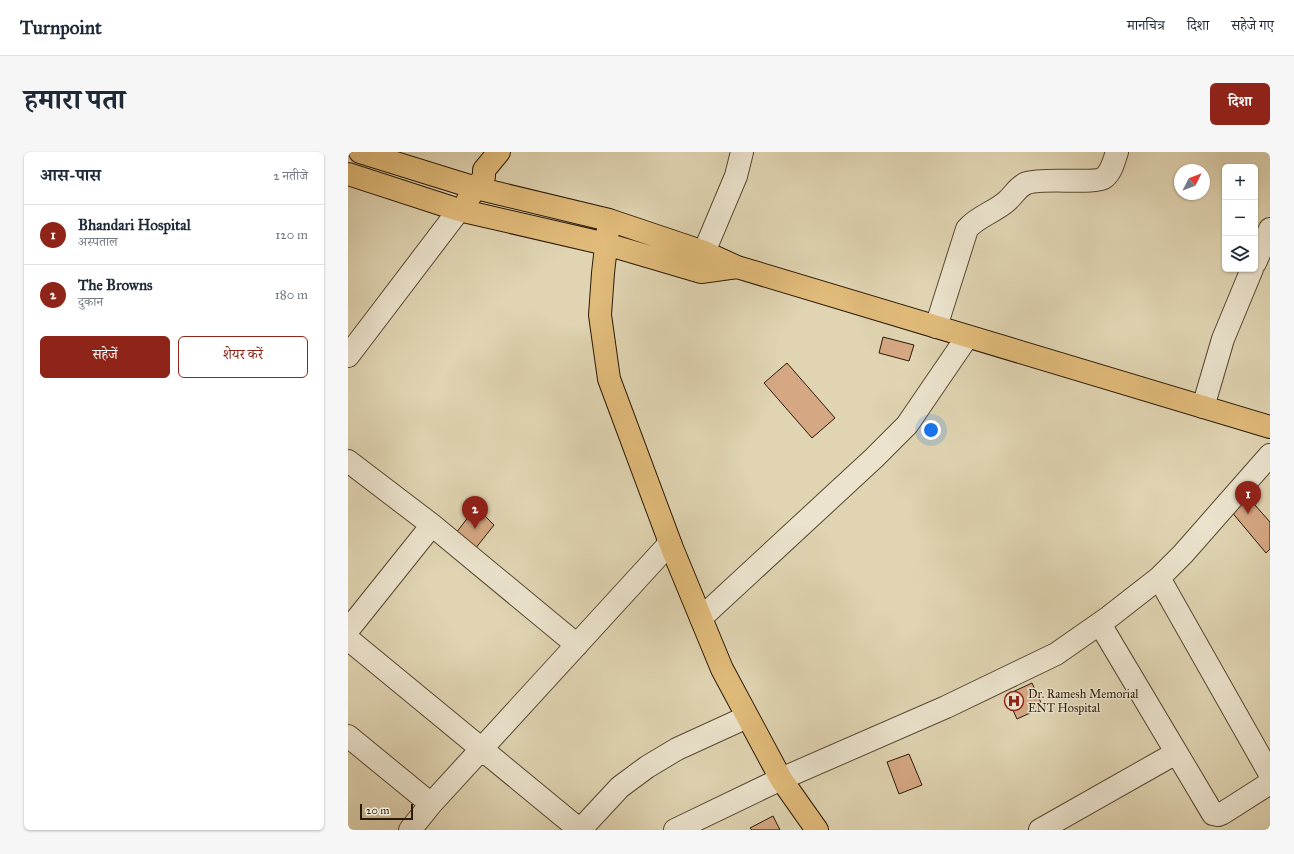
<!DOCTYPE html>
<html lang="hi">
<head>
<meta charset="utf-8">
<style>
  :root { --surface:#fff; --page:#f6f6f7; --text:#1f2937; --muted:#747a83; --line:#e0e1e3; --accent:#8f2418 }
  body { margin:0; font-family:"IM FELL Great Primer","Noto Serif Devanagari",serif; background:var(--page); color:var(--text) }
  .controls { position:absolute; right:12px; top:12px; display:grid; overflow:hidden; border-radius:6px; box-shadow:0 1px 3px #0004 }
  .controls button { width:36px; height:36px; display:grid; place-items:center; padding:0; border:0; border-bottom:1px solid var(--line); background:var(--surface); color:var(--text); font:20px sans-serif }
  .compass { position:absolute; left:826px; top:12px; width:36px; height:36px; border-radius:50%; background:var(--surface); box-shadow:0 1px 3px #0004; rotate:48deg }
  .scale { position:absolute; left:12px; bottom:10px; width:53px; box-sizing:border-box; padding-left:4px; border:2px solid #2a1a06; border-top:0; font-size:11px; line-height:14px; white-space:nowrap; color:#2a1a06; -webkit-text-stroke:3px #ebe3cd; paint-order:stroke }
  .you { position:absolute; left:583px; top:278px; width:14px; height:14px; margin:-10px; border:3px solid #fff; border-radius:50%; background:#1a73e8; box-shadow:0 0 0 6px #1a73e833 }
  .badge { display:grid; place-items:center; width:26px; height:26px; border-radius:50%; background:var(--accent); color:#fff; font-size:13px; font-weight:700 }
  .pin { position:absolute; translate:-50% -33px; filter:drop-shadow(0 1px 2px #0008) }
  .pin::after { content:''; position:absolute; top:21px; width:14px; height:12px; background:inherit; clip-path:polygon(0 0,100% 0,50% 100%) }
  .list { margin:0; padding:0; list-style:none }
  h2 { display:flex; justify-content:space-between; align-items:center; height:52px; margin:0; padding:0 16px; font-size:17px }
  h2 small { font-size:13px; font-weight:400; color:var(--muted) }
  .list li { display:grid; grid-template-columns:26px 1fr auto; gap:12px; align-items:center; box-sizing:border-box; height:60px; padding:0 16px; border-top:1px solid var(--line) }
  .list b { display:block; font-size:15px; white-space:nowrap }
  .list p { margin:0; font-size:13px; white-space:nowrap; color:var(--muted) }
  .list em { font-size:13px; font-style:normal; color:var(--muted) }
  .actions { display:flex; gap:8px; padding:12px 16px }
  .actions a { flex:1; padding:9px 0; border:1px solid var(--accent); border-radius:6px; text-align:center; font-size:14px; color:var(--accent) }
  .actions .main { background:var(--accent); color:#fff }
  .icon { flex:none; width:22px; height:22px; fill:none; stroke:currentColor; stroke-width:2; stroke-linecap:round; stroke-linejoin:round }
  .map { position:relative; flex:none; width:922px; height:678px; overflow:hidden; border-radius:6px }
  header { display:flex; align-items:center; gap:24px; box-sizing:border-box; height:56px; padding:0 20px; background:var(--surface); border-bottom:1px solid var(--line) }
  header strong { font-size:19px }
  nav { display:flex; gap:22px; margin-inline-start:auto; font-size:14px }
  .intro { display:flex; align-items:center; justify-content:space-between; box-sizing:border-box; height:96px; padding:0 24px }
  h1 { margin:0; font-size:28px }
  .button { padding:10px 18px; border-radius:6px; background:var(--accent); color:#fff; font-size:14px; font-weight:700 }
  main { display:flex; gap:24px; padding:0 24px }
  aside { flex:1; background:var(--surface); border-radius:6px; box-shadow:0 1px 3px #0004 }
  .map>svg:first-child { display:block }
</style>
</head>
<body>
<header>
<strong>Turnpoint</strong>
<nav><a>मानचित्र</a><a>दिशा</a><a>सहेजे गए</a></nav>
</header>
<div class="intro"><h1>हमारा पता</h1><a class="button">दिशा</a></div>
<main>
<aside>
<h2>आस-पास<small>2 नतीजे</small></h2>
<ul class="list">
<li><span class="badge">1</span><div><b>Bhandari Hospital</b><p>अस्पताल</p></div><em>120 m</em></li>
<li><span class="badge">2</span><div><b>The Browns</b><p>दुकान</p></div><em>180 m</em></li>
</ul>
<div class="actions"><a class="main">सहेजें</a><a>शेयर करें</a></div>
</aside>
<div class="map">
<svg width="922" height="678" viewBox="0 0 922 678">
  <rect width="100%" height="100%" fill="#e0d4b2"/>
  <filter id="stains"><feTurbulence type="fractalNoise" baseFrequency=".005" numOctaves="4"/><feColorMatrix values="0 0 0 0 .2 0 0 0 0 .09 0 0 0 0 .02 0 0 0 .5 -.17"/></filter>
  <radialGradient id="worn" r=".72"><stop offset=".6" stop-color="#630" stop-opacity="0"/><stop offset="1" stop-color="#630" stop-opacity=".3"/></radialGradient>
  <!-- building -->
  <path fill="#d5a883" stroke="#2a1a06" d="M535,185l31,8 -5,16 -30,-8z
    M439,211l48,55 -23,20 -48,-55z
    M899,344l23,26v27l-4,4 -36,-43z
    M128,355l18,18 -19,24 -19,-16z
    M684,531l11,24 -26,12 -11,-24z
    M561,602l13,31 -23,9 -12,-32z
    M425,664l7,14h-28l-2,-2z"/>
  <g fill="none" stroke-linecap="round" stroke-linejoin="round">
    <defs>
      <path id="minor" d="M356,100l32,-76 6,-24
        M907,111l15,-34
        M588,175l31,-98c11,-13 28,-17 40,-28 7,-6 11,-15 20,-18 18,-6 69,2 78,-6 7,-6 9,-17 12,-25
        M0,204l111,-146
        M855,255l20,-68 29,-70
        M0,309l84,64 145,120
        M811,426l111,196
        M353,466l173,-160 33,-33 56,-82
        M752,472l113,190 5,1 5,-2 47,-30
        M0,478l84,-105
        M0,487l232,191
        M0,584l83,68
        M62,678l21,-26 239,-261
        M232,678l40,-43 27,-20 30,-18 70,-32
        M327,678l106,-51 165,-72 110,-53 53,-37 50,-39 24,-24 87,-99
        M692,678l136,-77"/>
      <path id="major" d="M12,0l116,36 133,32 95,32 33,15 533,160
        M0,22l111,36 147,34 95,28 36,-5
        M120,47l16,-22v-7l15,-18
        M261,68l-6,53 -3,42 9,64 63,169 50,121 59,110 36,51"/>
    </defs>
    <!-- minor casing -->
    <use href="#minor" stroke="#584831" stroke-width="24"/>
    <!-- major casing -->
    <use href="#major" stroke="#2a1a06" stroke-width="24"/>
    <!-- minor -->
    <use href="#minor" stroke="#ebe3cd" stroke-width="22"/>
    <!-- major -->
    <use href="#major" stroke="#e0ba79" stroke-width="22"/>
  </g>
  <!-- icons -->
  <defs>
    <symbol id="hospital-ring" viewBox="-11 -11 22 22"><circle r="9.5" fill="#ebe3cd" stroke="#8f2418" stroke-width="1.5"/><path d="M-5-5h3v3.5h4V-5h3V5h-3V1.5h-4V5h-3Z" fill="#8f2418"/></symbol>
  </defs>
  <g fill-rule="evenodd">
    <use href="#hospital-ring" x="655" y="538" width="22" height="22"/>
  </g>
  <g text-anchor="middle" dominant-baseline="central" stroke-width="3" stroke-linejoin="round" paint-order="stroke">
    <!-- poi labels -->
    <g font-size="12" fill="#2a1a06" stroke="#ebe3cd" text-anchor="start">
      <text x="680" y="542">Dr. Ramesh Memorial<tspan x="680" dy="14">ENT Hospital</tspan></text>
    </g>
  </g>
  <rect width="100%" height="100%" filter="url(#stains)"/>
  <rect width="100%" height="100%" fill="url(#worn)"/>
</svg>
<div class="controls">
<button>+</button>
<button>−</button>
<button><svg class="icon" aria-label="layers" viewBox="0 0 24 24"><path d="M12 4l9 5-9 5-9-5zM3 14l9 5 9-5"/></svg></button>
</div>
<svg class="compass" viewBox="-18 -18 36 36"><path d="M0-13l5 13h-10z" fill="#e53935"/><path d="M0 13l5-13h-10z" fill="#747a83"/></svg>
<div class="scale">20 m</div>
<div class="you"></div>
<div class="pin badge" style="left:900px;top:362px">1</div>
<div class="pin badge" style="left:127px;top:377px">2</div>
</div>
</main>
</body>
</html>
